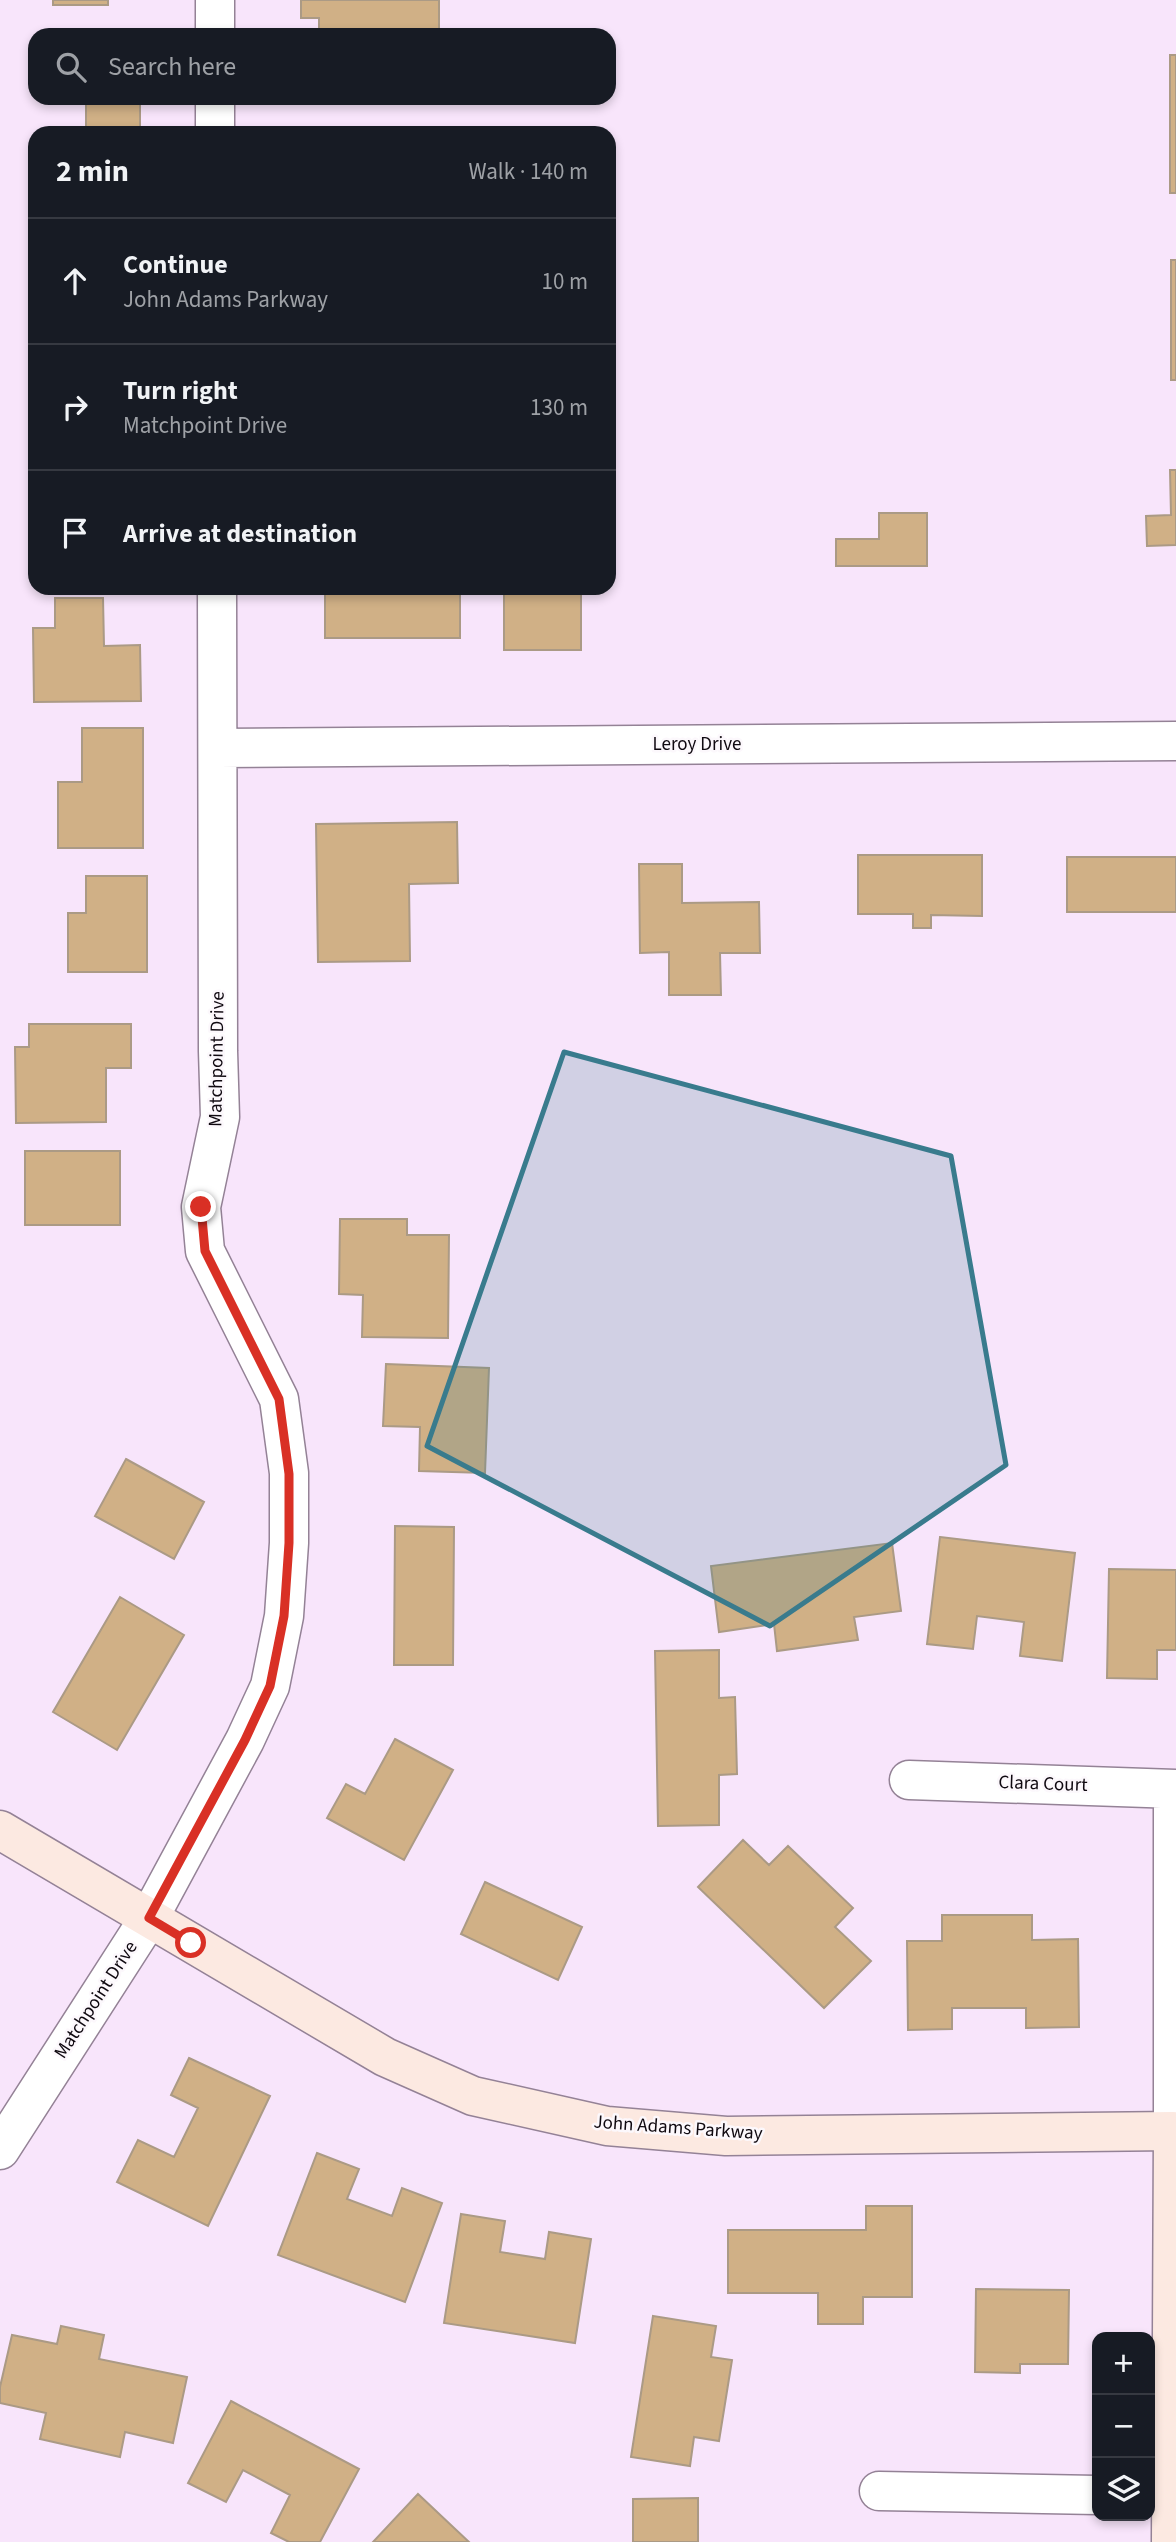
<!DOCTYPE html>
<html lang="en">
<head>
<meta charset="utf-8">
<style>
  :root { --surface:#171b24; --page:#20242c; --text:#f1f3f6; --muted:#9ea1a6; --line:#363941 }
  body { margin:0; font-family:"Source Sans 3",sans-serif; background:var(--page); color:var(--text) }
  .controls { position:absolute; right:21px; bottom:21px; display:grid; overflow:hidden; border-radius:14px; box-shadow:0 4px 10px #0003 }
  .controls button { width:63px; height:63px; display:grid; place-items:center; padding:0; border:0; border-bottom:2px solid var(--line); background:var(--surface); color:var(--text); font:35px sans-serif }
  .stop { position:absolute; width:21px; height:21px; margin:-16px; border:5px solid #d93025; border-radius:50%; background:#fff }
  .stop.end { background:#d93025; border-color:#fff; box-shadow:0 2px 7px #0008 }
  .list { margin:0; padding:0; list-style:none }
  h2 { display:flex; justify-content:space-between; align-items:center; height:91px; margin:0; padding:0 28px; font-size:30px }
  h2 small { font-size:23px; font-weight:400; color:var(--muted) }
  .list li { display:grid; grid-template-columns:46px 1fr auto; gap:21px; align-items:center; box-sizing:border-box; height:126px; padding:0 28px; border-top:2px solid var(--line) }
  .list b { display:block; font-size:26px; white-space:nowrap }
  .list p { margin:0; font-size:23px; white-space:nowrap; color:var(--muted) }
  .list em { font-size:23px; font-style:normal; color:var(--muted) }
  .icon { flex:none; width:38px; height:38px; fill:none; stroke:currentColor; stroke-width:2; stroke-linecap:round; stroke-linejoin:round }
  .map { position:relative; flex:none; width:1176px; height:2542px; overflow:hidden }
  .search { position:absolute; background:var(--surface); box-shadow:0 4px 10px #0003; left:28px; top:28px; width:588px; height:77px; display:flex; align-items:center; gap:18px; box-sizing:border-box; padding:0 24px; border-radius:21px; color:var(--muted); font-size:26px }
  .panel { position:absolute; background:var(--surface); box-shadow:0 4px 10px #0003; left:28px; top:126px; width:588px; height:469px; border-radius:21px }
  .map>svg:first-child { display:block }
</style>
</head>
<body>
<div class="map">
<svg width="1176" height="2542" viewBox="0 0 1176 2542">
  <rect width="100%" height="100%" fill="#f8e5fb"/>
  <!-- building -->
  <path fill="#d0b086" stroke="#ab9a85" stroke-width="2" d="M53,0h55v5h-55z
    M301,0h138v35h-120v-17h-18z
    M1170,55h6v138h-6z
    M86,98h54v35h-54z
    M1171,260h5v120h-5z
    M1170,470h6v75l-29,1 -1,-30 25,-1z
    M879,513h48v53h-91v-27h43z
    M325,588h135v50h-135z
    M504,588h77v62h-77z
    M55,598h48l1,48 36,-1 1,56 -107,1 -1,-74h22z
    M82,728h61v120h-85v-66h24z
    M457,822l1,61 -49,1 1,77 -92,1 -2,-138z
    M858,855h124v61l-51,-1v13h-18v-14h-55z
    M1067,857h109v55h-109z
    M639,864h43v39l77,-1 1,51h-40l1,42h-52v-43l-29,1z
    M86,876h61v96h-79v-59h18z
    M29,1024h102v44h-25v54l-90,1 -1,-76h14z
    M25,1151h95v74h-95z
    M340,1219h67v16h42l-1,103 -86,-1 1,-42 -24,-1z
    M386,1364l103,4 -4,105 -66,-2 1,-44 -37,-1z
    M126,1459l78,43 -30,57 -79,-43z
    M395,1526l59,1 -1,138h-59z
    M940,1537l135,16 -13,108 -42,-5 4,-34 -47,-6 -4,33 -46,-5z
    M892,1543l9,68 -47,6 4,23 -81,11 -3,-27 -55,8 -8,-66z
    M1109,1569l67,1v80h-19v29l-50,-1z
    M120,1597l64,38 -67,115 -64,-38z
    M719,1650v48l16,-1 2,77 -18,1v50l-61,1 -3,-175z
    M395,1739l58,31 -49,90 -77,-42 19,-34 19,10z
    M743,1840l26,25 19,-19 65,62 -18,19 36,34 -47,47 -126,-121z
    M485,1882l97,45 -24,53 -97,-46z
    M942,1915h90v25l46,-1 1,88 -53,1v-20h-74v21l-44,1 -1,-89h35z
    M189,2058l81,38 -62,130 -91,-44 21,-42 36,17 24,-49 -27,-13z
    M317,2153l42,16 -12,30 45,17 10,-28 40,15 -37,99 -127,-47z
    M866,2206h46v91h-49v27h-45v-31h-90v-63h138z
    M461,2214l44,7 -5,31 45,7 4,-27 42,7 -16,104 -131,-20z
    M976,2289l93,1 -1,74h-48v9l-45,-1z
    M653,2316l63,10 -5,31 21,3 -13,81 -25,-4 -4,29 -59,-9z
    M61,2326l43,9 -5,24 88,18 -14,66 -48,-11 -5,25 -80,-18 6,-26 -46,-10v-16l12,-52 45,9z
    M231,2401l128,68 -39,73h-31l-18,-9 19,-38 -47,-25 -17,32 -38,-19z
    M418,2494l51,48h-96z
    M698,2498v44h-65v-43z"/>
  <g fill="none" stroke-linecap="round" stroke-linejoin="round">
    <defs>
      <path id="street" d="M215,35v-35
        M215,133v-35
        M219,748l957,-7
        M909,1780l267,9
        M1173,1789v342h3
        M0,2150l149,-232 96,-178 25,-54 14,-70 5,-73v-70l-10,-74 -74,-148 -4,-44 19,-90 -2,-66 -1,-463
        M879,2491l218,4"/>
      <path id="secondary" d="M0,1830l385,227 88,39 134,30 119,10 447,-5 -2,411"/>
    </defs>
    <!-- street casing -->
    <use href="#street" stroke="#948296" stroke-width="41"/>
    <!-- secondary casing -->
    <use href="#secondary" stroke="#948296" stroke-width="41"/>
    <!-- street -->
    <use href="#street" stroke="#fff" stroke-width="38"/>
    <!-- secondary -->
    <use href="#secondary" stroke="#fce9e1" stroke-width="38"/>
  </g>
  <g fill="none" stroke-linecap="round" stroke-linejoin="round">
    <!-- route -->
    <path stroke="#d93025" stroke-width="9" d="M191,1943l-42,-25 96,-178 25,-54 14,-70 5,-73v-69l-10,-75 -74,-148 -4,-44"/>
  </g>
  <!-- marked area -->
  <path fill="#397b8d" fill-opacity="0.2" stroke="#397b8d" stroke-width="5" stroke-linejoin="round" d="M564,1052l387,104 55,309 -236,161 -343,-180z"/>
  <g text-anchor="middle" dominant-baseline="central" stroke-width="5" stroke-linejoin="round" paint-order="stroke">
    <!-- street labels -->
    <g font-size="19" fill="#0f0910" stroke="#fcf8fc">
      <text x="697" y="744">Leroy Drive</text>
      <text transform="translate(217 1059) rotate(-89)">Matchpoint Drive</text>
      <text transform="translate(1043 1784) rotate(2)">Clara Court</text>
      <text transform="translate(96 2000) rotate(-57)">Matchpoint Drive</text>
      <text transform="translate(678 2128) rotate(4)">John Adams Parkway</text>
    </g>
  </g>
</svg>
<div class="controls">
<button>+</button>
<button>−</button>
<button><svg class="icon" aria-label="layers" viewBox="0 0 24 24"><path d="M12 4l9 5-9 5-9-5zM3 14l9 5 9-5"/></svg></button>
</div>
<div class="stop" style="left:191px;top:1943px"></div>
<div class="stop end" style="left:201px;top:1207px"></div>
<div class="search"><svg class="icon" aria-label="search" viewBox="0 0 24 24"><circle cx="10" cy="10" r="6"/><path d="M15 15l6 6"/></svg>Search here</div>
<section class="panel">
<h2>2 min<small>Walk · 140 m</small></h2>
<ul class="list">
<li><svg class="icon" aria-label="ahead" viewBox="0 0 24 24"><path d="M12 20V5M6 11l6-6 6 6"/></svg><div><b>Continue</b><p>John Adams Parkway</p></div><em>10 m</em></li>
<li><svg class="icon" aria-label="right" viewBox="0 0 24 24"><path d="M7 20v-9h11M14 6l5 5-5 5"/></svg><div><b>Turn right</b><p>Matchpoint Drive</p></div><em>130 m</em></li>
<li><svg class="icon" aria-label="arrive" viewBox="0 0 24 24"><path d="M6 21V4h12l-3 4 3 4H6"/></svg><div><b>Arrive at destination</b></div></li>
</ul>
</section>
</div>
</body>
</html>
